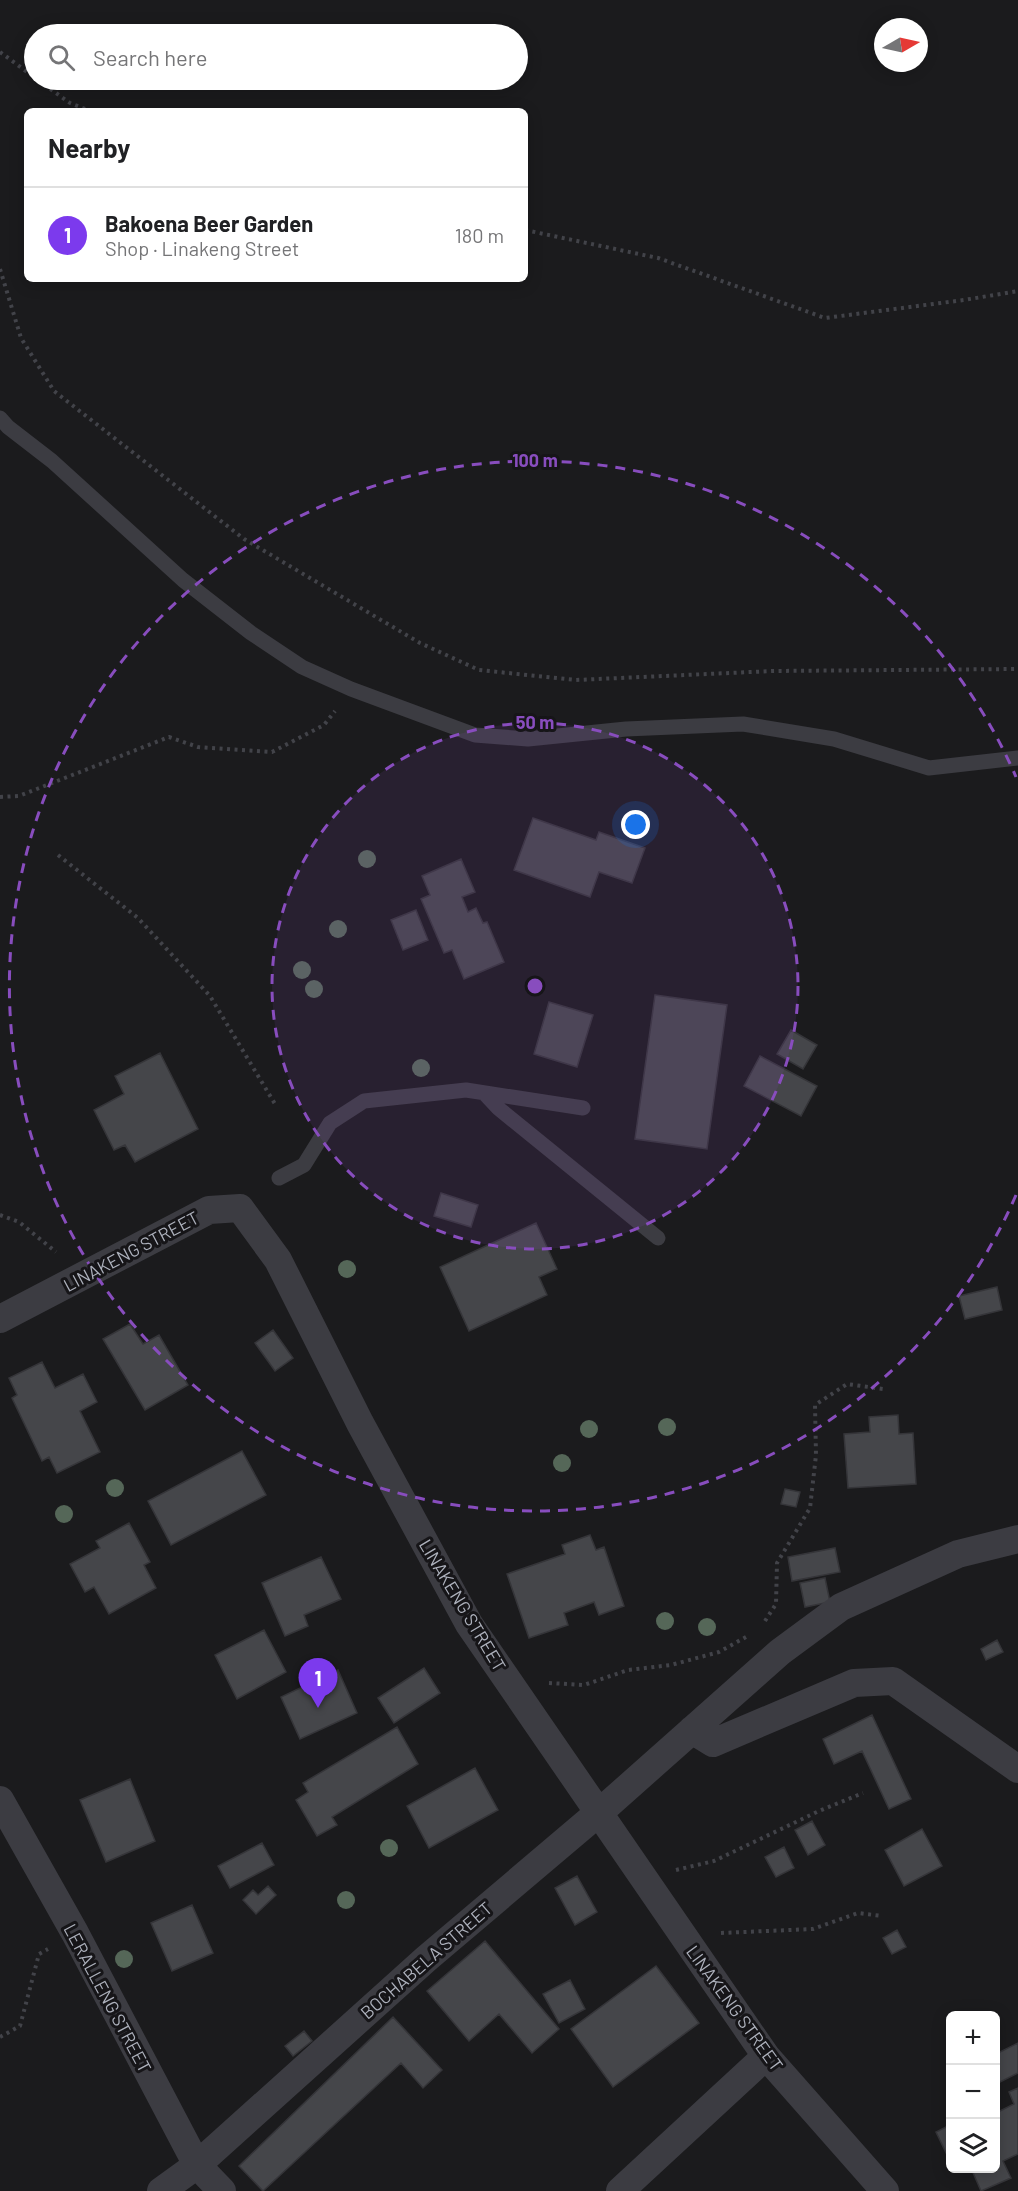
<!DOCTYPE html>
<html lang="en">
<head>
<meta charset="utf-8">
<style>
  :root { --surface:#fff; --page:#f2f2f2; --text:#202124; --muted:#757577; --line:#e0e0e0; --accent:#7c3aed }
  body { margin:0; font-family:Barlow,sans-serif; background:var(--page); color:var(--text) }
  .controls { position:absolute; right:18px; bottom:18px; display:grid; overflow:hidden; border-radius:9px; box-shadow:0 3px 15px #0003 }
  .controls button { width:54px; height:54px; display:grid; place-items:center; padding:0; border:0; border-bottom:2px solid var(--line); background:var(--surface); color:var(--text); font:30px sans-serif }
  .compass { position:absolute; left:874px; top:18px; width:54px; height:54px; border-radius:50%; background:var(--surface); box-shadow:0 3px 15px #0003; rotate:81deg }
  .you { position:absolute; left:636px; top:825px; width:21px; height:21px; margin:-15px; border:4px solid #fff; border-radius:50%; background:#1a73e8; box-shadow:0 0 0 9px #1a73e833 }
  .badge { display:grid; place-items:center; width:39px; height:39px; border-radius:50%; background:var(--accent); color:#fff; font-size:20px; font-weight:700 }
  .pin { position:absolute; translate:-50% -50px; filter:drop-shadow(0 2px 3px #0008) }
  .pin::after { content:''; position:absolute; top:32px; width:21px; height:18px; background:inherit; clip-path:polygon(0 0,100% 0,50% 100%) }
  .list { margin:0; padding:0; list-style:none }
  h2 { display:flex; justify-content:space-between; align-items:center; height:78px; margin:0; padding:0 24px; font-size:26px }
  h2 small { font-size:20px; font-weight:400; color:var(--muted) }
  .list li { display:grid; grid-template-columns:39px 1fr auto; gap:18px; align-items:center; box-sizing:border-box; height:96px; padding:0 24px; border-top:2px solid var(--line) }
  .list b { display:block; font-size:22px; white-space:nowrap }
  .list p { margin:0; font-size:20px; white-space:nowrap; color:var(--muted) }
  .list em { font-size:20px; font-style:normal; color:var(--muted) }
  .icon { flex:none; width:33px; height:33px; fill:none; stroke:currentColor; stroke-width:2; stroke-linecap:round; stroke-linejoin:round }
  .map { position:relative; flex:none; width:1018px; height:2191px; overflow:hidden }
  .search { position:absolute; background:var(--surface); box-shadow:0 3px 15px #0003; left:24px; top:24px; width:504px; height:66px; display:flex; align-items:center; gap:15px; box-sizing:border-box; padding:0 21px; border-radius:33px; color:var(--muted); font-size:22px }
  .panel { position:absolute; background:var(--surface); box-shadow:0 3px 15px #0003; left:24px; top:108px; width:504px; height:174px; border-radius:9px }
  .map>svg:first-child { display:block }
</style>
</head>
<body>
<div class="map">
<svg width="1018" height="2191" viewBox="0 0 1018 2191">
  <rect width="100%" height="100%" fill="#1b1b1d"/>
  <!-- building -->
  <path fill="#45464a" stroke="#353539" stroke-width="1.5" d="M533,818l63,22 3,-8 46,16 -13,35 -33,-11 -9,25 -76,-27z
    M461,859l14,33 -13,5 6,15 8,-4 7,15 4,-1 17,40 -40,17 -12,-29 -8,3 -23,-54 9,-4 -8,-19z
    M416,910l12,30 -25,10 -12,-30z
    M655,995l72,10 -20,144 -72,-10z
    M549,1002l44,13 -16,52 -43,-13z
    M791,1030l26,15 -14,24 -26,-15z
    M160,1053l38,76 -63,33 -10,-17 -11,5 -20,-40 30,-16 -9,-18z
    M760,1056l57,30 -16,30 -57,-30z
    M441,1193l37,12 -7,22 -37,-11z
    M536,1223l21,46 -18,8 8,18 -78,36 -29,-64z
    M997,1287l5,23 -37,9 -6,-23z
    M130,1324l13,20 16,-9 29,50 -43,25 -42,-71z
    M273,1330l20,28 -18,13 -20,-28z
    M42,1362l13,26 28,-14 14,28 -17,9 20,41 -43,21 -8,-16 -7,4 -30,-63 5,-3 -8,-17z
    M898,1415l1,19 14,-1 3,51 -68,4 -4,-54 26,-2 -1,-15z
    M242,1451l24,44 -95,50 -23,-44z
    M785,1489l15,3 -4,15 -15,-3z
    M129,1523l21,39 -6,3 12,23 -47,26 -15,-27 -9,5 -15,-28 30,-16 -4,-7z
    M590,1535l6,15 8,-3 20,59 -25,9 -5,-13 -30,11 4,12 -39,13 -22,-64 58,-20 -3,-9z
    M835,1548l5,24 -48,9 -4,-24z
    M321,1557l20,42 -37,16 4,11 -23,10 -23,-53z
    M825,1578l5,24 -25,5 -5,-24z
    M264,1630l22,42 -49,27 -22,-44z
    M997,1640l6,12 -17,8 -5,-11z
    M424,1668l16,25 -46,30 -16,-25z
    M338,1670l19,43 -57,26 -19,-42z
    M872,1715l39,84 -22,10 -27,-58 -28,13 -11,-25z
    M397,1727l21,37 -86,53 5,8 -20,11 -21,-36 12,-8 -5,-9z
    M475,1768l23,42 -69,38 -22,-42z
    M130,1779l25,62 -49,21 -26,-62z
    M812,1821l13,24 -17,10 -13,-25z
    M922,1829l20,37 -38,20 -19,-36z
    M262,1843l12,22 -44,23 -12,-22z
    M784,1847l10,21 -18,9 -11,-20z
    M577,1876l20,36 -22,13 -20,-37z
    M268,1886l8,9 -20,19 -13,-14 10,-10 5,5z
    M192,1905l21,48 -41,18 -21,-48z
    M897,1930l9,17 -14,7 -9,-16z
    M485,1941l74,88 -27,24 -33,-39 -30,27 -42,-50z
    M656,1966l43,57 -86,64 -42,-58z
    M570,1980l15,29 -26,14 -16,-29z
    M393,2017l49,53 -19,18 -22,-25 -138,128 -24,-25z
    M304,2031l8,10 -19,15 -8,-10z
    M1018,2043v30l-22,11v-30z
    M1018,2088v66l-15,7 8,17 -30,13 -10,-23h25v-55l18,-9 -5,-12z
    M950,2125v36l-14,-29z"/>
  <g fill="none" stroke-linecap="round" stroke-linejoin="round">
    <!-- path -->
    <path stroke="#424349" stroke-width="4" stroke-dasharray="3 4.5" stroke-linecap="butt" d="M0,52l34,25
      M38,80l32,23 20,8
      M525,230l133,28 167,60 139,-18 54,-9
      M0,269l21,69 33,53 190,148 176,104 59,27 97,10 197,-9 245,-2
      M0,797l19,-1 150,-59 29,10 74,5 52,-27 11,-14
      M58,855l80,63 72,78 65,108
      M0,1215l19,7 37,30
      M765,1621l11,-17 1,-41 33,-55 6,-53 -1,-50 32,-21 36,5
      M549,1683l35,2 44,-15 43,-5 48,-13 27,-15
      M676,1870l38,-9 105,-50 44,-18
      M721,1933l92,-4 45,-16 24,3
      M0,2037l20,-11 19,-72 9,-5"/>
    <!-- lane -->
    <path stroke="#3c3c42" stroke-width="15" d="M0,418l8,9 44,34 131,119 68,53 51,34 49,22 124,46 53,4 98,-10 117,-5 91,15 95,29 89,-10
      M484,1093l14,15 160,130
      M279,1178l25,-13 26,-42 34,-22 102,-11 117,18"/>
    <!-- street -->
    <path stroke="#3c3c42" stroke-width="28" d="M0,1319l209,-109 31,-2 38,52 82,163 109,201 297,432 119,135
      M692,1730l21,13 141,-60 39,-2 125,88
      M0,1800l75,133 122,232 25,26
      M161,2191l36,-26 229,-206 184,-156 170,-151 61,-45 117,-53 60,-15
      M620,2191l146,-135"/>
  </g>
  <!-- trees -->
  <g fill="#556758">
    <circle cx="367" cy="859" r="9"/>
    <circle cx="338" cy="929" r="9"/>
    <circle cx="302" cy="970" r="9"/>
    <circle cx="314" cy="989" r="9"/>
    <circle cx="421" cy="1068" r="9"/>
    <circle cx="347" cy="1269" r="9"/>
    <circle cx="667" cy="1427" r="9"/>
    <circle cx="589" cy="1429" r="9"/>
    <circle cx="562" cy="1463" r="9"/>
    <circle cx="115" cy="1488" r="9"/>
    <circle cx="64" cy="1514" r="9"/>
    <circle cx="665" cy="1621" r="9"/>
    <circle cx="707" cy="1627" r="9"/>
    <circle cx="389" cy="1848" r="9"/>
    <circle cx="346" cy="1900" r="9"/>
    <circle cx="124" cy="1959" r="9"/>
  </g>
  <!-- distance rings -->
  <circle cx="535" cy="986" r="263" fill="#884dbe" fill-opacity=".12"/>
  <g fill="none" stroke="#884dbe" stroke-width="3" stroke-dasharray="10 8">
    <circle cx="535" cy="986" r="263"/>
    <path d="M1016 1195A525 525 0 1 1 1016 777"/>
  </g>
  <g text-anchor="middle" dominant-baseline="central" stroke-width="6" stroke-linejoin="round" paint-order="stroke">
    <!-- street labels -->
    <g font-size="18" fill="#adb1bc" stroke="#161518">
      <text transform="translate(131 1251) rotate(-28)">LINAKENG STREET</text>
      <text transform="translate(463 1605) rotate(59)">LINAKENG STREET</text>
      <text transform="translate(426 1960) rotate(-41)">BOCHABELA STREET</text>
      <text transform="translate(108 1998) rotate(62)">LERALLENG STREET</text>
      <text transform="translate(735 2008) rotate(54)">LINAKENG STREET</text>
    </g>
  </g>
  <circle cx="535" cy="986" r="9" fill="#884dbe" stroke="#161518" stroke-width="3"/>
  <g font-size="18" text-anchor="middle" font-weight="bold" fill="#884dbe" stroke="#161518" stroke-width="6" stroke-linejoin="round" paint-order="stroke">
    <text x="535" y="467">100 m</text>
    <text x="535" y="729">50 m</text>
  </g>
</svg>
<div class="controls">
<button>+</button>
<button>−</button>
<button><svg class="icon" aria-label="layers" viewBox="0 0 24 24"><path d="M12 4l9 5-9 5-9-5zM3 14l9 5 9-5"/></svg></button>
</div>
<svg class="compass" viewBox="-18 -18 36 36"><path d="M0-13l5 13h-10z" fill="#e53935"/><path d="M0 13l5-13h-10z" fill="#757577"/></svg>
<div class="you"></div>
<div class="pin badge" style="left:318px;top:1708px">1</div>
<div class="search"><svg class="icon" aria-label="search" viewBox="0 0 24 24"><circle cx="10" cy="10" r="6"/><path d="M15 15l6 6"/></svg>Search here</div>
<section class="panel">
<h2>Nearby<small></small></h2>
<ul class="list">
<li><span class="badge">1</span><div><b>Bakoena Beer Garden</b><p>Shop · Linakeng Street</p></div><em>180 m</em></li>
</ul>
</section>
</div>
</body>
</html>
